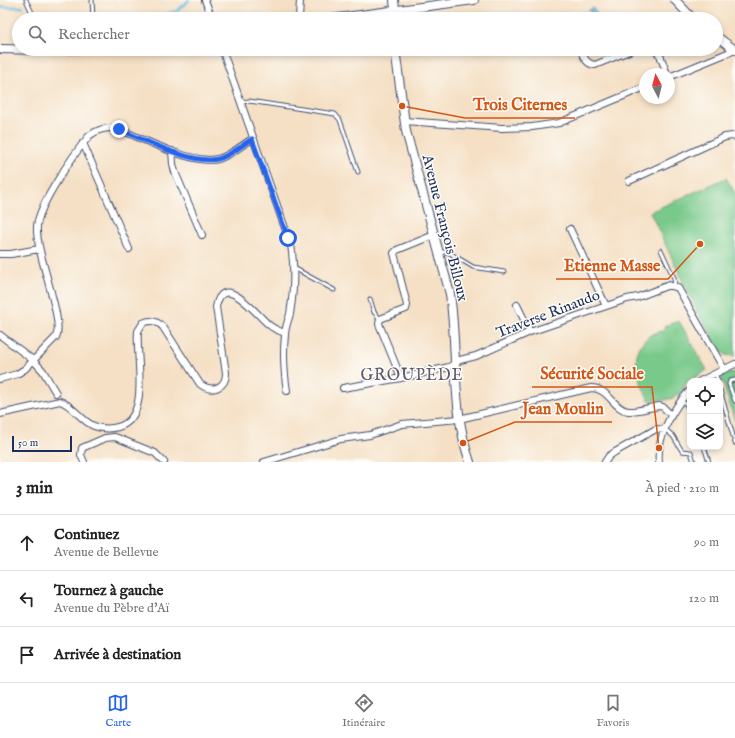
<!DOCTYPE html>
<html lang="fr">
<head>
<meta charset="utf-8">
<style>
  :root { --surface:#fff; --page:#f6f6f6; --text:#222; --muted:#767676; --line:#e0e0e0; --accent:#2563eb }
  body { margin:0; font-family:"IM FELL English",serif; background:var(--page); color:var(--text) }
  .controls { position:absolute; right:12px; bottom:12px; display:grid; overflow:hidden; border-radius:8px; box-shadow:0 2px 6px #0003 }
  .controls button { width:36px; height:36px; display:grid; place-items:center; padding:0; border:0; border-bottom:1px solid var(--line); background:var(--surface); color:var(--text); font:20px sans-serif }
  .compass { position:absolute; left:639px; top:68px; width:36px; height:36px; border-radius:50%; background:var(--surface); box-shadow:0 2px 6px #0003; rotate:353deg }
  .scale { position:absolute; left:12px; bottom:10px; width:60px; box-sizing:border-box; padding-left:4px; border:2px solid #1b2f5e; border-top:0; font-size:11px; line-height:14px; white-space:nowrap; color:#1b2f5e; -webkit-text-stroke:3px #fdfcf7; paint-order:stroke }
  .stop { position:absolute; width:12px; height:12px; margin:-9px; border:3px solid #2563eb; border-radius:50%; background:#fff }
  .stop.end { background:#2563eb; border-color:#fff; box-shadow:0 1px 4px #0008 }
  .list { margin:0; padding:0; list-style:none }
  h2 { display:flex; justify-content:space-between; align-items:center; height:52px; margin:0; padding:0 16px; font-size:17px }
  h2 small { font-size:13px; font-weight:400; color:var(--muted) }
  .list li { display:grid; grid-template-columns:26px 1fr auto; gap:12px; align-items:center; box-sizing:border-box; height:56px; padding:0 16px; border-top:1px solid var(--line) }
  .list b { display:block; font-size:15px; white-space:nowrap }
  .list p { margin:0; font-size:13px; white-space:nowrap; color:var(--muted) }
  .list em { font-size:13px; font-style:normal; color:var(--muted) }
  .icon { flex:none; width:22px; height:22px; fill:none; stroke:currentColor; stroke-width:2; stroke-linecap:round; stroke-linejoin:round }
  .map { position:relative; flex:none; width:735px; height:462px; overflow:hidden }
  .search { position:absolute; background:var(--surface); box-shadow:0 2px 6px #0003; left:12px; right:12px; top:12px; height:44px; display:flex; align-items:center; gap:10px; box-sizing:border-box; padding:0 14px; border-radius:22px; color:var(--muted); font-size:15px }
  .sheet { height:220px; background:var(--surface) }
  nav { display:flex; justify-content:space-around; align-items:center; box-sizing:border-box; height:56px; border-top:1px solid var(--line); background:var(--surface); font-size:11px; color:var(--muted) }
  nav a { display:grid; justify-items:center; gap:2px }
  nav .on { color:var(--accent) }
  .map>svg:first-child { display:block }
</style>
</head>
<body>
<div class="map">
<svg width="735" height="462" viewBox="0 0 735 462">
  <rect width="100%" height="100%" fill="#fdfcf7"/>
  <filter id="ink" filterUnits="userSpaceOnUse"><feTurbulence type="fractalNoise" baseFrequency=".025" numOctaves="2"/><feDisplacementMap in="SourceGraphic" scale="8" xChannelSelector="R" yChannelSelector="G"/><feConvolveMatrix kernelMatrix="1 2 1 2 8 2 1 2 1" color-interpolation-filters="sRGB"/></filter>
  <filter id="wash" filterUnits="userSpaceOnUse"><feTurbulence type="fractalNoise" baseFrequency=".012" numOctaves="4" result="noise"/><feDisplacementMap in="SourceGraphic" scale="16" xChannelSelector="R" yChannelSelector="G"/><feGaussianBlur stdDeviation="0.9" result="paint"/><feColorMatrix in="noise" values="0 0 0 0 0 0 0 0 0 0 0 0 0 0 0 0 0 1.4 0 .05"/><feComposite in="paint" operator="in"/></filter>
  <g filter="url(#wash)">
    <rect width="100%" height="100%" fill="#f5e0c5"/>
    <!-- green -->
    <path fill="#78c98a" stroke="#4a7c74" d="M726,178l9,15v163l-10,-1 -5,-5 -22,-37 -48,-101z
      M679,321l28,49 -20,12 -5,9 -9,7 -8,2h-16c-10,-20 -22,-45 -1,-63 4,-4 12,-5 17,-7l-1,-4z
      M735,372v50l-14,-46z"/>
    <!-- water -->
    <path fill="#5dbbdb" stroke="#3c759c" d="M593,8l8,11h-7l-5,-9z"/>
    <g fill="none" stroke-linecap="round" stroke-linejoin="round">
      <!-- stream -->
      <path stroke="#5dbbdb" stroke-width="2.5" d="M0,7h23
        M39,15l11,4
        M98,18l65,-3 14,-4 12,-11"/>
    </g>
  </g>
  <g filter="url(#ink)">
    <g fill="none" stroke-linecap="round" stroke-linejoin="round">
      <defs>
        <path id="service" d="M26,0l9,19
          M92,0l1,19
          M241,102l8,-1 86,13 5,6 18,52
          M661,250l13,28 1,8
          M440,252h8l25,15 31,5
          M294,268l40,22
          M370,299l4,13 6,7
          M715,373l3,8
          M735,380l-5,1 -1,3 6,17
          M720,390l15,53
          M680,401l6,3 4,8
          M666,430l7,6 9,15 9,1 3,10
          M704,447l5,15"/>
        <path id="minor" d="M205,0l7,19
          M299,19l1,-19
          M222,49l69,196c4,24 3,45 -1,69 -2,7 -5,14 -5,21 -2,19 -1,37 2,56
          M580,49c4,8 6,15 15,16l39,-16
          M653,49l7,6 7,19
          M669,77l66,-27
          M404,121l98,7 30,-1 27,-4 86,-36
          M83,143l46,106
          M172,151l1,13 2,8 27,63
          M629,181l96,-44 8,-1 2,1
          M570,229l36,77
          M0,254h11l28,-5
          M517,305l13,27
          M0,335l33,25 10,11 13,22
          M401,378l-22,-54 1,-5 26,-10 1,-4 -13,-52 3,-3 37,-15
          M0,379l17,-5 8,-5 31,-32c9,-17 -21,-84 -19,-111 2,-22 37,-72 52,-90 9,-7 18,-10 30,-7 24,10 74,36 99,30 12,-3 24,-14 34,-20
          M700,381l35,-17
          M343,388l58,-10 48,-11 11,-7 16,-4 54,-24 97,-33 11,-2 31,-12 9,3 46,81
          M0,414l60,-13c13,4 21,20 34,25 8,3 16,3 24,1 34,-9 17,-71 20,-96l5,-8c8,-4 14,-2 20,4l37,57c12,9 26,4 26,-11l-10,-66c7,-37 41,8 52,17 5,5 11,7 17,9
          M84,462l-3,-7 1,-7 23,-10 10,-1 40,16 9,9
          M264,462l77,-23 29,-4 32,-11 57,-5 132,-31c18,0 22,21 37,23 9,1 22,-4 32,-5l3,1 8,8
          M605,462l4,-6 6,-4 41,-23 9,1
          M659,462c-3,-25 15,-55 31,-72"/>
        <path id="tertiary" d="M394,0l1,10
          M675,0l18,19
          M391,11l1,8
          M330,19l144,-19
          M716,36l19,14
          M0,49l42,1 49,-1
          M395,49l11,82 44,163c8,56 1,114 20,168"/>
      </defs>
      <!-- service casing -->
      <use href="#service" stroke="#3c4a6d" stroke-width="5"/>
      <!-- minor casing -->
      <use href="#minor" stroke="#3c4a6d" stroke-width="8"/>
      <!-- tertiary casing -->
      <use href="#tertiary" stroke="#3c4a6d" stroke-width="10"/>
      <!-- service -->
      <use href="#service" stroke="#fff" stroke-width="3"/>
      <!-- minor -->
      <use href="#minor" stroke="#fff" stroke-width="6"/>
      <!-- tertiary -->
      <use href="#tertiary" stroke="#fff" stroke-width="8"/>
    </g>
  </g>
  <g fill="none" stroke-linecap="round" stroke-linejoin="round" filter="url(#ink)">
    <!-- route -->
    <path stroke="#2563eb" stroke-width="5" d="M119,129c23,10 74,36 99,30 12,-3 24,-14 34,-20l36,99"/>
  </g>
  <g text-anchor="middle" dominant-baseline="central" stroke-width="3" stroke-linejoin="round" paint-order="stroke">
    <!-- street labels -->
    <g font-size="15" fill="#1b2f5e" stroke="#fdfcf7">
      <text transform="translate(445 228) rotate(76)">Avenue François Billoux</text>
      <text transform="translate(548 314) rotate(-21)">Traverse Rinaudo</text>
    </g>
    <!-- neighbourhood labels -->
    <g font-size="16" letter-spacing="1" fill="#5f596b" stroke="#fdfcf7">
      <text x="412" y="376">GROUPÈDE</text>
    </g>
  </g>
  <!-- callouts -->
  <path fill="none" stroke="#d45514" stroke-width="1.5" d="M402 106L465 118H575M700 244L668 279H556M659 448L652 387H532M463 443L515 422H612"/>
  <g fill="#d45514" stroke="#fdfcf7" stroke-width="1.5">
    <circle cx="402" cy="106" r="4"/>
    <circle cx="700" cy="244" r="4"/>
    <circle cx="659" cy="448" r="4"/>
    <circle cx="463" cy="443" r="4"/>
  </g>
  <g font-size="16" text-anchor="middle" font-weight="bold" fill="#d45514" stroke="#fdfcf7" stroke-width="3" stroke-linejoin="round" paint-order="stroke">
    <text x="520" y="110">Trois Citernes</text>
    <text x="612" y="271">Etienne Masse</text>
    <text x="592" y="379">Sécurité Sociale</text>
    <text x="563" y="414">Jean Moulin</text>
  </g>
</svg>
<div class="controls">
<button><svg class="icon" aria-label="locate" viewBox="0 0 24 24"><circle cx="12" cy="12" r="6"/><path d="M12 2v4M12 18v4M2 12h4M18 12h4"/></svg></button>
<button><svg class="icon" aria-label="layers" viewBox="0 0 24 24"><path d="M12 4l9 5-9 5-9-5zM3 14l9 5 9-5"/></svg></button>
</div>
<svg class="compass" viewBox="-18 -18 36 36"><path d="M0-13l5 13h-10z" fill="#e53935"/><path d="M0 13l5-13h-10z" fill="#767676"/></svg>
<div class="scale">50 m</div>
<div class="stop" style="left:288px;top:238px"></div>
<div class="stop end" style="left:119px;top:129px"></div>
<div class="search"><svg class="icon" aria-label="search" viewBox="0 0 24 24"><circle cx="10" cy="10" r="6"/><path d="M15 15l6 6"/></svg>Rechercher</div>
</div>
<section class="sheet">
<h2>3 min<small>À pied · 210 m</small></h2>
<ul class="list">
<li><svg class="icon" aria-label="ahead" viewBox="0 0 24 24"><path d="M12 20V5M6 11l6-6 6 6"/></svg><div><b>Continuez</b><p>Avenue de Bellevue</p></div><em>90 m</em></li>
<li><svg class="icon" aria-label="left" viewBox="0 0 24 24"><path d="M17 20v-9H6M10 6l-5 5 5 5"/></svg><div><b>Tournez à gauche</b><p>Avenue du Pèbre d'Aï</p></div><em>120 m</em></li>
<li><svg class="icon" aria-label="arrive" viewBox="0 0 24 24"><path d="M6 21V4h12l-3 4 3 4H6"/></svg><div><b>Arrivée à destination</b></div></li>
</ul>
</section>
<nav>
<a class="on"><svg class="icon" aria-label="map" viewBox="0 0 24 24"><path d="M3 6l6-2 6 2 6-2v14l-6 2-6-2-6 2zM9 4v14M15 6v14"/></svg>Carte</a>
<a><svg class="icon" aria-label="directions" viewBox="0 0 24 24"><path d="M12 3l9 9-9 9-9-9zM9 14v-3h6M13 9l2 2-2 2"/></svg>Itinéraire</a>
<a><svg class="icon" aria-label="saved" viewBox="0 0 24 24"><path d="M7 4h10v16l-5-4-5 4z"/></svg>Favoris</a>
</nav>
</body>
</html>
